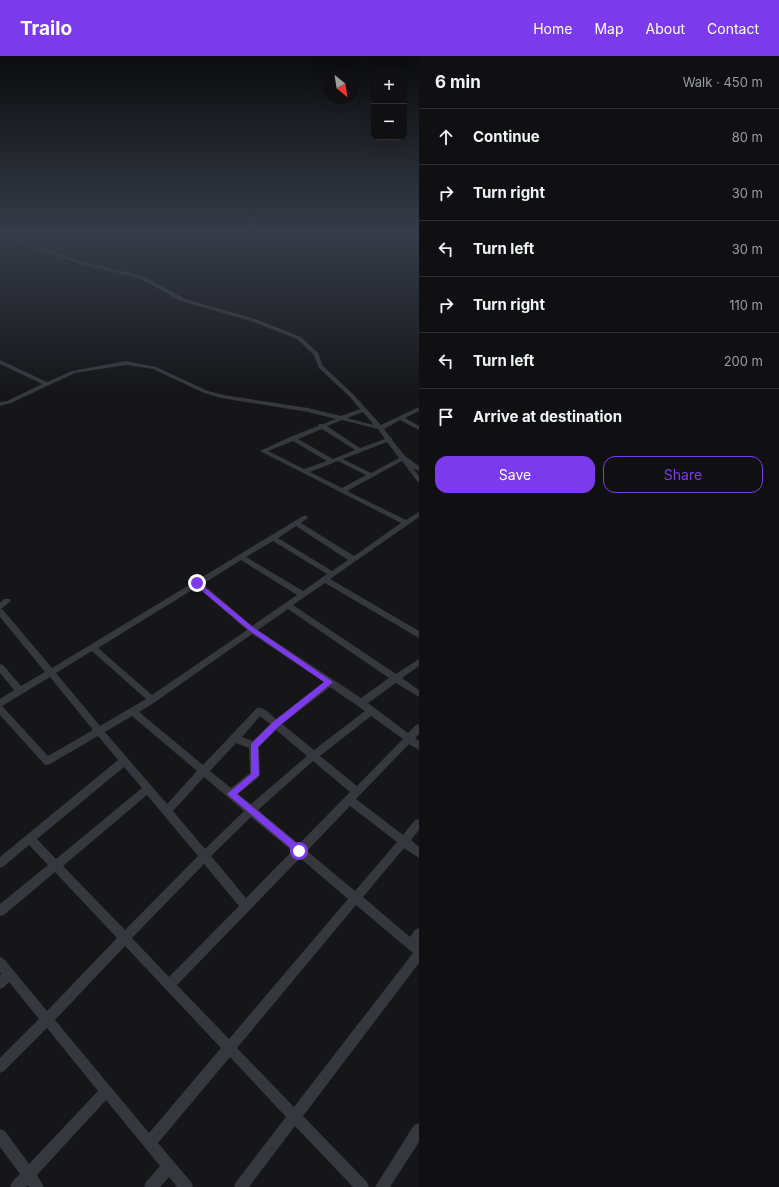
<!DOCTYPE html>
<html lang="en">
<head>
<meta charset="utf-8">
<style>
  :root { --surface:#101012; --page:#19191b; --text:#f1f3f6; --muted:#9c9d9f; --line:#303032; --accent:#7c3aed }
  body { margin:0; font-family:Inter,sans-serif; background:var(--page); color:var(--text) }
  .controls { position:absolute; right:12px; top:12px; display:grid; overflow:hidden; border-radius:8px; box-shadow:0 4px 16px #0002 }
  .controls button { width:36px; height:36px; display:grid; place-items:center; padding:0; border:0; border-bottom:1px solid var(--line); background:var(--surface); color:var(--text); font:20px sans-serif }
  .compass { position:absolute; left:323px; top:12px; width:36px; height:36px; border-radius:50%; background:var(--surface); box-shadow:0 4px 16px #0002; rotate:150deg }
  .stop { position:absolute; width:12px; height:12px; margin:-9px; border:3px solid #7c3aed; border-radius:50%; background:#fff }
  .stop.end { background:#7c3aed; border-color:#fff; box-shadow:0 1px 4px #0008 }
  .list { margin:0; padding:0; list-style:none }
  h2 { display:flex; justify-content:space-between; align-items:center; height:52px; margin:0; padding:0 16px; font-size:17px }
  h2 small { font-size:13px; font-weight:400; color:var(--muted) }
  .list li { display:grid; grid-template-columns:26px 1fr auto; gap:12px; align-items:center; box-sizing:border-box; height:56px; padding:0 16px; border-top:1px solid var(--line) }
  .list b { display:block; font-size:15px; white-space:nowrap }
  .list em { font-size:13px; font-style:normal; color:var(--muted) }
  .actions { display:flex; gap:8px; padding:12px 16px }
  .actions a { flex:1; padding:9px 0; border:1px solid var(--accent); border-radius:12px; text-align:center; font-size:14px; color:var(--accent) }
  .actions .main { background:var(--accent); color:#fff }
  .icon { flex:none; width:22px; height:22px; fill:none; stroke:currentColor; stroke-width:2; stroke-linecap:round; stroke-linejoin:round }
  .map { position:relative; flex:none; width:419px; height:1131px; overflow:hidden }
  header { display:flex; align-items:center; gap:24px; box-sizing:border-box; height:56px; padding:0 20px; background:var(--accent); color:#fff }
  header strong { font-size:19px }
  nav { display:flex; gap:22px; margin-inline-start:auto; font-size:14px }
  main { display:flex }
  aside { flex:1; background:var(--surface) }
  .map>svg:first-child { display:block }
</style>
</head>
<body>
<header>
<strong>Trailo</strong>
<nav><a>Home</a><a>Map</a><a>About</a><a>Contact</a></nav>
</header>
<main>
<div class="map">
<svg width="419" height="1131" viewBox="0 0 419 1131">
  <rect width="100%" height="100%" fill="#161618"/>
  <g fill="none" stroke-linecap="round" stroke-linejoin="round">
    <!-- minor -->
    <path fill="#37383d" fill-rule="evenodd" d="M0,178l83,28 60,14 42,23 70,20 46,18 17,16 5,13 30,28 28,31 38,-18v4l-14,7 14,8v4l-19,-10 -16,9 6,8 2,1v2l13,16 14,10v5l-6,-3 6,8v6l-2,-1 -15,-20 -55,30 59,29 13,-8v5l-89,62 89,52v7l-94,-55 -32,22 103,69 23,-15v7l-17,12 17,12v7l-23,-14 -28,20 40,30 8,-8 3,-1v10l-4,4 4,3v9l-10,-6 -53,55 47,36 12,-15 4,-1v11l-8,10 8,7v11l-15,-10 -41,49 47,40 5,-7 4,-2v35l-116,153 64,66 2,5h-16l-58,-61 -46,61h-15l2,-5 50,-65 -56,-60 -72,86 33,39 2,5h-16l-8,-10 -9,10h-16l2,-5 14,-16 -54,-66 -69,75 7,12h-15l-1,-2 -2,2h-16l2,-5 8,-8 -20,-27v-18l5,2 24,33 69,-73 -51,-63 -43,43 -4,2v-15l39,-39 -30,-37 -5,5 -4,2v-14l1,-1 -1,-2v-15l4,2 43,52 70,-73 -62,-66 -51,43 -4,1v-12l48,-39 -19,-20 -25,21 -4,2v-11l118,-97 -20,-24 -48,28 -3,1 -3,-1 -44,-49v-16l14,-9 -14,-17v-9l3,1 18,21 24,-14 -45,-55v-14l4,-4h6l1,2 -10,8 2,1 49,58 251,-152h4l1,2 -7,5 53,33 47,-33 -141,-72 30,-14 28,-11 1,-2h4l13,-5 -28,-7 -87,-14 -17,-5 -51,-24 -27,-4 -51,8 -64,30 -11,3v-4l7,-1 35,-17 -42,-20v-4l47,22 25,-11 54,-10 30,6 52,24 16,4 84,13 33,8 19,-7 -11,-13 -30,-28 -5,-13 -17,-16 -46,-18 -70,-20 -42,-23 -59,-14 -80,-28zM363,356l11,13 -27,-7zM342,364l36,9 7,10 -25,9 -33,-22zM322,373l33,21 -22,9 -35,-20zM293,385l34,20 -23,8 -36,-18zM387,386l12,16 -28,15 -28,-14zM338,405l28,14 -24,13 -32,-16zM296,470l52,34 -16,11 -54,-33zM273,485l54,33 -24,17 -57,-34zM241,504l56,35 -45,31 -49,-42zM197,531l50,43 -95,65 -54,-47zM288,553l101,69 -28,20 -103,-68zM252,578l72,48 -48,37c-5,-4 -12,-13 -19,-11l-54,57 -64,-53 16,-10zM92,595l54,48 -46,27 -44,-53zM50,621l43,53 -45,26 -46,-50zM330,631l35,24 -51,39 -32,-26zM132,660l65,55 -30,33 -62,-72zM260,660l10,8 -17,17 -11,-4zM371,660l32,23 -46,47 -37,-30zM276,674l31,26 -56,48 -13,-10 20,-16 2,-3 -1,-28zM236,687l13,5 1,25 -19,15 -21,-17zM313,705l37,31 -51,52 -41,-34zM124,711l18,21 -86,71 -19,-20zM204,721l40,34 -39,38 -32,-38zM147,739l51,61 -73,74 -62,-64zM350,750l47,36 -42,49 -48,-40zM251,761l41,34 -46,47 -35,-42zM300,802l48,41 -119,140 -52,-54zM204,808l35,42 -70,71 -37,-39zM356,849l57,48 -119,154 -57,-59zM125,890l96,102 -72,85 -94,-113z
      M419,1067v19l-29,45h-15l39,-62z"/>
  </g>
  <!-- sky -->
  <linearGradient id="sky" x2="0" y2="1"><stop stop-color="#0c0c0d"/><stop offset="0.53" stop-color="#363c48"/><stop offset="1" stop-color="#363c48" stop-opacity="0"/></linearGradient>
  <rect width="419" height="335" fill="url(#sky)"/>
  <!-- route -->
  <path fill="#7c3aed" d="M197,525l57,47 79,54 -55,45 -20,20 1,28 -22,19 65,54 1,3 -4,4 -72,-61 24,-20v-30l22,-22 51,-40 -74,-51 -55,-46 -1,-2z"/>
</svg>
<div class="controls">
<button>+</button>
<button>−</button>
</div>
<svg class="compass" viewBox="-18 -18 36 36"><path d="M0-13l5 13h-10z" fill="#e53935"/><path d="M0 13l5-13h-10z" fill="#9c9d9f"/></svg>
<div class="stop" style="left:299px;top:795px"></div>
<div class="stop end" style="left:197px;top:527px"></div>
</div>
<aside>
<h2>6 min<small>Walk · 450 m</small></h2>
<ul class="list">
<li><svg class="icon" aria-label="ahead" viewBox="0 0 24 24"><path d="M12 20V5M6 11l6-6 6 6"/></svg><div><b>Continue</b></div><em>80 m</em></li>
<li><svg class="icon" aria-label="right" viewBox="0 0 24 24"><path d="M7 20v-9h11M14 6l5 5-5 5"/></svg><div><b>Turn right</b></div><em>30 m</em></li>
<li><svg class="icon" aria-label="left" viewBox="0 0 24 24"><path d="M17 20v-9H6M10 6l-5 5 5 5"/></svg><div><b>Turn left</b></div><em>30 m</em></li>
<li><svg class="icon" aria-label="right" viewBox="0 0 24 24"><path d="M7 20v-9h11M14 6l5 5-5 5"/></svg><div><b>Turn right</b></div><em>110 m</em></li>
<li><svg class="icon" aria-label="left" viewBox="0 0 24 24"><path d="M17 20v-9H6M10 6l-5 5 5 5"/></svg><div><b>Turn left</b></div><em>200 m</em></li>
<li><svg class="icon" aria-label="arrive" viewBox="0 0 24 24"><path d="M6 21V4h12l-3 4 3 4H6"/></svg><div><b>Arrive at destination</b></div></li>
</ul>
<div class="actions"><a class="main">Save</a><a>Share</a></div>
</aside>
</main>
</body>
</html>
